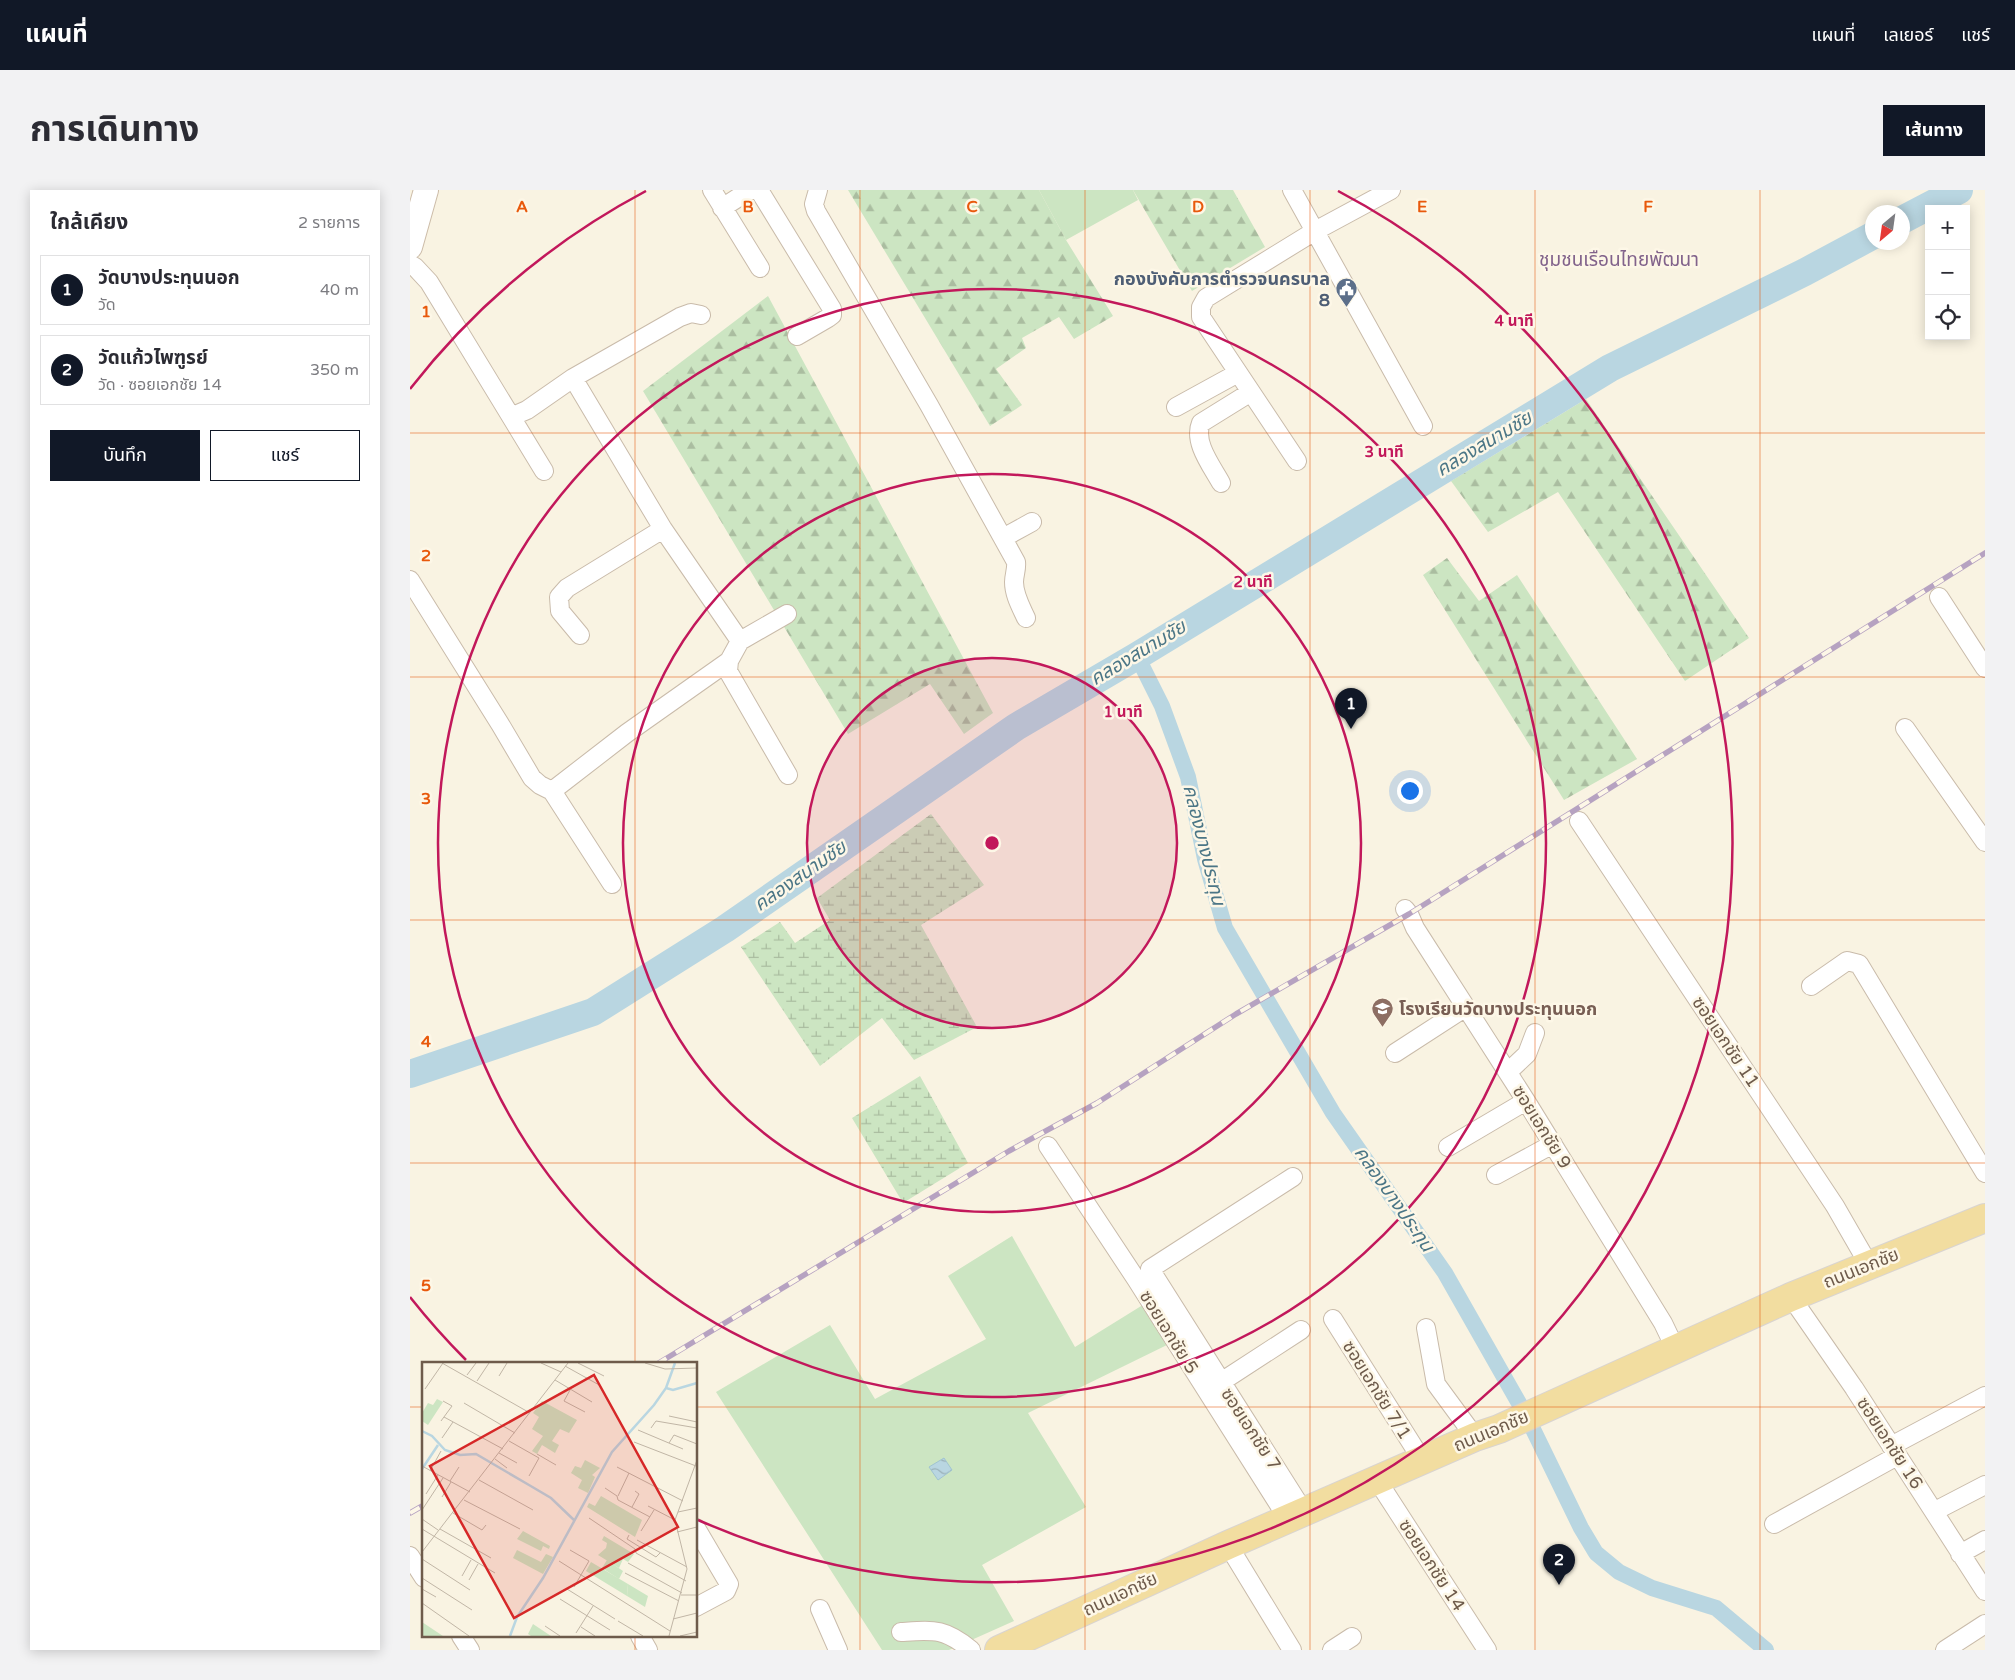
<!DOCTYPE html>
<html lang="th">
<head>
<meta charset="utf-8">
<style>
  :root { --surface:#fff; --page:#f2f2f3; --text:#2b2b33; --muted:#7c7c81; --line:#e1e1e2; --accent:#111827 }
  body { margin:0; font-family:"Varela Round","Noto Sans Thai",sans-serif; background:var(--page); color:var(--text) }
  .controls { position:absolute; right:15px; top:15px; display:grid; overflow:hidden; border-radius:0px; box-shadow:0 2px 12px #0003 }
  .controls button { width:45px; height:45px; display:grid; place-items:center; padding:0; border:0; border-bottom:1px solid var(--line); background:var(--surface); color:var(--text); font:25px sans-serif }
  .compass { position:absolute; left:1455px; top:15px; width:45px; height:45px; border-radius:50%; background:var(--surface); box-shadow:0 2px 12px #0003; rotate:209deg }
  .you { position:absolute; left:999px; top:600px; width:18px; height:18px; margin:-12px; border:4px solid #fff; border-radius:50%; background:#1a73e8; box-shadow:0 0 0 8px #1a73e833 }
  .badge { display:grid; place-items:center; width:32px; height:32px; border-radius:50%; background:var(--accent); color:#fff; font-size:16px; font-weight:700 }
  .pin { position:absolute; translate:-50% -41px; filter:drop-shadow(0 1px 2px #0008) }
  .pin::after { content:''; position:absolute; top:26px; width:18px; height:15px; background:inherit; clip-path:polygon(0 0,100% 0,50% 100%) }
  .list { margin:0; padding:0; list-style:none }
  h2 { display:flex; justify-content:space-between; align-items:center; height:65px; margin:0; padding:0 20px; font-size:21px }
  h2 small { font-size:16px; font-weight:400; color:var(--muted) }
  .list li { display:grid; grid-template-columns:32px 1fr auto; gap:15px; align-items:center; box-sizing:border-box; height:70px; margin:0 10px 10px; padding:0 10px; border:1px solid var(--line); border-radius:0px }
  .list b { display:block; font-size:19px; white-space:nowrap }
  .list p { margin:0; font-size:16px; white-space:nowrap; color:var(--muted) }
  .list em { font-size:16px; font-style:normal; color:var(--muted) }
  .actions { display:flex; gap:10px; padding:15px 20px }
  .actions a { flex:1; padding:11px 0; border:1px solid var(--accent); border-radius:0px; text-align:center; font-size:18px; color:var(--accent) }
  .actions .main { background:var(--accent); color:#fff }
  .icon { flex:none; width:28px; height:28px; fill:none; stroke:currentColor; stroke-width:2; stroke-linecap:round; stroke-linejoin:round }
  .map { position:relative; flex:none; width:1575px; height:1460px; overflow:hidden; border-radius:0px }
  header { display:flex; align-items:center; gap:30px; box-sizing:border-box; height:70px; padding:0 25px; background:var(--accent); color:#fff }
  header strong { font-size:24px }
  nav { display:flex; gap:28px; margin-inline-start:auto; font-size:18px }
  .intro { display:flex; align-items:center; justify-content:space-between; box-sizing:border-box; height:120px; padding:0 30px }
  h1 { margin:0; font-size:35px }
  .button { padding:12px 22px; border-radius:0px; background:var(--accent); color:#fff; font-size:18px; font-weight:700 }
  main { display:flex; gap:30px; padding:0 30px }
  aside { flex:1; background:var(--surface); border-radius:0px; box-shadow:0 2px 12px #0003 }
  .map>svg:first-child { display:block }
</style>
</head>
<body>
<header>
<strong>แผนที่</strong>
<nav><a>แผนที่</a><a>เลเยอร์</a><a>แชร์</a></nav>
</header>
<div class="intro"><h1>การเดินทาง</h1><a class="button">เส้นทาง</a></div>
<main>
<aside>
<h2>ใกล้เคียง<small>2 รายการ</small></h2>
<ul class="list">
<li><span class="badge">1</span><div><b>วัดบางประทุนนอก</b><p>วัด</p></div><em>40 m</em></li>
<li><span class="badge">2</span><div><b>วัดแก้วไพฑูรย์</b><p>วัด · ซอยเอกชัย 14</p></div><em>350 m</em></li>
</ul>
<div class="actions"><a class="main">บันทึก</a><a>แชร์</a></div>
</aside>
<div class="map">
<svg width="1575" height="1460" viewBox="0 0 1575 1460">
  <defs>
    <pattern id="forest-firs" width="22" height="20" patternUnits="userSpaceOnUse" patternTransform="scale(1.25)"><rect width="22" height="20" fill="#cce5c2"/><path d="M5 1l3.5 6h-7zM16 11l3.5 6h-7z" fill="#aabda0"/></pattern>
    <pattern id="wetland-marsh" width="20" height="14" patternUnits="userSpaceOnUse" patternTransform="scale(1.25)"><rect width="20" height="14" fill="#cce5c2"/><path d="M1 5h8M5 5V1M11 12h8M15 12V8" fill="none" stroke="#aabda0"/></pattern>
    <pattern id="water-waves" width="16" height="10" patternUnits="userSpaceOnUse" patternTransform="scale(1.25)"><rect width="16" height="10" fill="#b9d6e1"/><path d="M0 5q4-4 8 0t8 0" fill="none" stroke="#9bb1b8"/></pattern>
  </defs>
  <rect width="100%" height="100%" fill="#f9f3e2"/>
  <!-- green -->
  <path fill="#cce5c2" d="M629,0h94l5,10 -72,40z
    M602,1046l63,111 71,-44 23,41 -141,69 58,94 -104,58 32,56 -65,29h-67l-166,-258 114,-67 45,74 111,-60 -38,-63z"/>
  <!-- forest -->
  <path fill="url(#forest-firs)" d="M438,0h191l27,50 47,76 -39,23 -15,-22 -37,21 4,10 -30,21 26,36 -32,21z
    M723,0h100l32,57 -73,44z
    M358,106l225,417 -29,21 -34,-50 -82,50 -205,-343z
    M1176,209l163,239 -64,43 -127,-189 -70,40 -37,-51z
    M1037,368l32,43 38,-26 120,184 -73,41 -141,-225z"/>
  <!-- wetland -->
  <path fill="url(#wetland-marsh)" d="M521,624l53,71 -63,40 56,102 -63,33 -32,-42 -62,48 -79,-119 39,-25 15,21 35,-23 -13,-22z
    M510,886l48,87 -65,40 -51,-85z"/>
  <!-- water -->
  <path fill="url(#water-waves)" stroke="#a0c4d1" d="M534,1268l8,12 -14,10 -9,-13z"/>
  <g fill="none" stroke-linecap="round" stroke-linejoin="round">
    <!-- canal -->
    <path stroke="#b9d6e1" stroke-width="16" d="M727,466l25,50 26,71 17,82 20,69 108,185 112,160 83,146 53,109 15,25 23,19 33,16 64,20 50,42"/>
    <!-- river -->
    <path stroke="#b9d6e1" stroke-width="28" d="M1492,30l57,-30
      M0,884l183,-62 132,-83 291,-202 121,-71 473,-288 195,-96 67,-36"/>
    <defs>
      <path id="street" d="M302,0l48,78
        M349,0l73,119v6l-4,3 -31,18
        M408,0l-4,14 2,7 113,194 87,157c1,7 -2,13 -2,20 0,13 7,25 12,36
        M882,0l131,236
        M312,18l28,-18
        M0,74l5,3 14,15 115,189
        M163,188l90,151 77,112 -11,20 -1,10 60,104
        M766,217l62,-34
        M103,226l14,-6 46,-32 107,-61 11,-4 10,2
        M887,271l-96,-144v-10l5,-9 109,-67 76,-41
        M811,293c-10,-18 -28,-41 -20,-60l50,-31
        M593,348l29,-16
        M0,390l90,144 32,54 8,7 12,6 60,93
        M1529,407l46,71
        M170,445l-20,-24 -1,-14 8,-9 96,-59
        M330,451l47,-27
        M1495,538l80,114
        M142,601l75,-58 102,-72
        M1169,631l256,385 34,59
        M995,719l4,5 6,14 111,173 137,222 12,25
        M1401,796l36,-25 12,3 126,209
        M985,863l71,-46
        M1098,882l19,-18 8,-21
        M638,956l88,133 152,240
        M1038,957l78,-46
        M1086,985l57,-31
        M883,987l-143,92 154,243
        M1381,1107l63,91 131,203
        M923,1129l89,141
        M1016,1138l10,56 39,53
        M811,1192l80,-52
        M1481,1256l94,-50
        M967,1290l110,170
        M1525,1321l50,-26
        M1364,1334l123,-68
        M286,1338l33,56 -3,7 -30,16
        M818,1355l64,105
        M1550,1364l25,-14
        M0,1366l14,22
        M410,1419l18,41
        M491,1442c33,-2 43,-4 70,18
        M51,1446l9,14
        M230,1446l8,14
        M922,1460l20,-13
        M1535,1460l40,-26"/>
      <path id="secondary" d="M0,57l16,-57"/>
      <path id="primary" d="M589,1460l229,-105 247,-108 24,-8 292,-132 194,-79"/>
    </defs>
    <!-- street casing -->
    <use href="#street" stroke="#c9bbaa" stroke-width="20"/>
    <!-- secondary casing -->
    <use href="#secondary" stroke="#ccbca8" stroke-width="26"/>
    <!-- primary casing -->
    <use href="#primary" stroke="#d9d4d0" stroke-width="30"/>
    <!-- street -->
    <use href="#street" stroke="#fff" stroke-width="18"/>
    <!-- secondary -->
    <use href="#secondary" stroke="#fff" stroke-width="24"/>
    <!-- primary -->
    <use href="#primary" stroke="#f2dda0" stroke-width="28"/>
    <defs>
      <path id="rail" d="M247,1174l352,-213 88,-48 139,-89 173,-100 576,-361
        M0,1323l14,-8"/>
    </defs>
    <!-- rail casing -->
    <use href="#rail" stroke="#b6a2c1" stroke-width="5.5"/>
    <!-- rail -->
    <use href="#rail" stroke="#fdf7e7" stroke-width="4" stroke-dasharray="11" stroke-linecap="butt"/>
  </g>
  <!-- grid -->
  <path fill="none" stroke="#e8590c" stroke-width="1" stroke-opacity="0.55" d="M225,0v1174M450,0v1460M675,0v1460M900,0v1460M1125,0v1460M1350,0v1460M0,243h1575M0,487h1575M0,730h1575M0,973h1575M0,1217h14M286,1217h1289M225,1446v14"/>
  <!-- distance rings -->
  <circle cx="582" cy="653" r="185" fill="#c2185b" fill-opacity=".12"/>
  <g fill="none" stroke="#c2185b" stroke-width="2.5">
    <circle cx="582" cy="653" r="185"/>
    <circle cx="582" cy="653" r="369"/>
    <circle cx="582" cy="653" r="554"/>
    <path d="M56 1170A738 738 0 0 1 0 1107M0 199A738 738 0 0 1 236 1M928 1A738 738 0 0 1 288 1330"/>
  </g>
  <!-- icons -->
  <defs>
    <symbol id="civic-pin" viewBox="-11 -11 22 30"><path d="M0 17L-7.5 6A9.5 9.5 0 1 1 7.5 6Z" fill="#5c6f8a" stroke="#fdf7e7"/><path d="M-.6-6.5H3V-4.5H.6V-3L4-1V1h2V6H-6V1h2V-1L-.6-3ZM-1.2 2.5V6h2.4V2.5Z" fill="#fff"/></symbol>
    <symbol id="school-pin" viewBox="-11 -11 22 30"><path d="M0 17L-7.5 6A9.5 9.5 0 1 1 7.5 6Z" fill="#8d6e63" stroke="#fdf7e7"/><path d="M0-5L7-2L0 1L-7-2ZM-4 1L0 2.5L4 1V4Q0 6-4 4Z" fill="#fff"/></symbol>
  </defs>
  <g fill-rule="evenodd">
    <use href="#civic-pin" x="924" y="86" width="25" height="34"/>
    <use href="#school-pin" x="960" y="806" width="25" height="34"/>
  </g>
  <g text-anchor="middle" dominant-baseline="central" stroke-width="5" stroke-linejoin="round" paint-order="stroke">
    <!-- service labels -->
    <g font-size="18" font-weight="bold" fill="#4e5e75" stroke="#fdf7e7" text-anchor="end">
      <text x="920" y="89">กองบังคับการตำรวจนครบาล<tspan x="920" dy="21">8</tspan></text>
    </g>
    <!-- education labels -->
    <g font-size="18" font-weight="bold" fill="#785e54" stroke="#fdf7e7" text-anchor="start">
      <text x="989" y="819">โรงเรียนวัดบางประทุนนอก</text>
    </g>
    <!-- street labels -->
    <g font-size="18" fill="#6e5b4b" stroke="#fdf7e7">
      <text transform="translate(1316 852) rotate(56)">ซอยเอกชัย 11</text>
      <text transform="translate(1132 937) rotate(58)">ซอยเอกชัย 9</text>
      <text transform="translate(1451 1078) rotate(-22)">ถนนเอกชัย</text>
      <text transform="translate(759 1142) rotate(58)">ซอยเอกชัย 5</text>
      <text transform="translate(967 1200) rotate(58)">ซอยเอกชัย 7/1</text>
      <text transform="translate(841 1239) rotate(57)">ซอยเอกชัย 7</text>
      <text transform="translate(1081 1241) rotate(-23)">ถนนเอกชัย</text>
      <text transform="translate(1480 1253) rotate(57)">ซอยเอกชัย 16</text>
      <text transform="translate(1022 1375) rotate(57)">ซอยเอกชัย 14</text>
      <text transform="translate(710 1404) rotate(-25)">ถนนเอกชัย</text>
    </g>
    <!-- neighbourhood labels -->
    <g font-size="19" fill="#82638b" stroke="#fdf7e7">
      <text x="1209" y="70">ชุมชนเรือนไทยพัฒนา</text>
    </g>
    <!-- water labels -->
    <g font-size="19" font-style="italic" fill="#4b7686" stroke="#fdf7e7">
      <text transform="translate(1074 254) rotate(-31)">คลองสนามชัย</text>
      <text transform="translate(728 463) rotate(-31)">คลองสนามชัย</text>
      <text transform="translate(794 655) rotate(76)">คลองบางประทุน</text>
      <text transform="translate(390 686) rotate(-35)">คลองสนามชัย</text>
      <text transform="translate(984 1009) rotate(55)">คลองบางประทุน</text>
    </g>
  </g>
  <!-- overview -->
  <g transform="translate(12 1172)">
    <rect width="275" height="275" fill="#f9f3e2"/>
    <path d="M15,37l6,3 -15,23 -6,-4v-8l6,-10 5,2zM120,39l35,19 -8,13 -9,-4 -8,12 7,4 -4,8 -13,-8 -5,9 -5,-3 11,-15 -11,-7 7,-12 -6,-4zM185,198l16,11 -4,8 -17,-11zM206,222l20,12 -3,11 -18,-11z" fill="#cce5c2"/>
    <path d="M179,134l41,24 -7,17 -48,-30 2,-4 6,3zM101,169l27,15 -1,3 -6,-3 -2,5 -24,-12zM182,174l30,18 -6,8 -5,-3 -4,9 -21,-13 8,-7 1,-5 -5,-3zM95,188l24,12 5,-8 7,3 -10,17 -30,-16zM169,200l37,22 -1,12 -41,-25zM0,260l21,14h-21zM111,262l18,12h-20l-3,-2z" fill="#cce5c2"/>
    <path d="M163,98l15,8 -8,7 3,2 -7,16 -10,-5 4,-8 -11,-7 4,-7 6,2z" fill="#cce5c2"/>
    <path fill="none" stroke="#b9d6e1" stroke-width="2.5" d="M244,26l7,2 24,-7M0,69l10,5 13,14 15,5 16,-1 53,31 22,13 24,23M0,107l16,-24M88,274l7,-19 26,-39 69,-126 42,-47 12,-17 9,-25"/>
    <path fill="none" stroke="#c1b6a6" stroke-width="1" d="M20,1l88,50M119,1l20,9M156,1l26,13M223,1l20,6 32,-1M143,4l36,20M45,13l9,-12M77,14l8,-13M133,18l37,22M55,19l12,-18M3,27l18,-26M148,28l-6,11 21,11M42,41l51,30M247,54l28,6M22,55l59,32M19,59l11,-15 -9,-5M229,66l5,-7 41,7M216,68l45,19M20,76l11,-16M87,79l30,17 -10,18M212,80l62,24M247,81l5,-8 23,9M77,91l18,10M115,92l19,11M73,97l12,9M0,104l48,26M195,105l66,34M8,109l11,-20M57,118l54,30M28,119l9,-14M183,126l12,8 1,4 32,17M4,132l12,-19M196,134l11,-23M20,135l9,-15M42,138l56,29M226,144l27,14M210,145l7,-13 -4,-3M0,148l21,-32M256,150l19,-4M31,151l29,17 4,-5M167,156l46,31 1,4 50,28M0,157l16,11M0,167l73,44M18,167l51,29M219,169l13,-21M255,170l20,-5M207,173l-2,4 29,18 4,-4M215,178l50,27M148,188l19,11 -15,26M0,190l146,-189M0,197l48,31M137,199l111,70M206,201l54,30M203,211l54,28M40,214l9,-16M0,216l50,32M47,218l9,-16M0,227l14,8M145,227l48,30M259,233h16M138,237l50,31M0,241l47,33M251,257l24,-6M196,259l25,15M123,264l15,10M159,265l14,9M154,271l17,-27M247,274l18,-67 -12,-49 22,-60M258,274l17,-4"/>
    <path fill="#d62828" fill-opacity="0.15" stroke="#d62828" stroke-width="2.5" d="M172,13l84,152 -164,91 -84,-152z"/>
    <rect width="275" height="275" fill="none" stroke="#6e5b4b" stroke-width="2.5"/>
  </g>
  <g font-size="16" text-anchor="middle" font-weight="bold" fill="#e8590c" stroke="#fdf7e7" stroke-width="5" stroke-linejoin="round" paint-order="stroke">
    <text x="112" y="22">A</text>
    <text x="338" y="22">B</text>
    <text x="562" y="22">C</text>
    <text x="788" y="22">D</text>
    <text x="1012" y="22">E</text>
    <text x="1238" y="22">F</text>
    <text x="16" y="127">1</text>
    <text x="16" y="371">2</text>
    <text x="16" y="614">3</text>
    <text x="16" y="857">4</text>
    <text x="16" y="1101">5</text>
  </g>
  <circle cx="582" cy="653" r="8" fill="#c2185b" stroke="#fdf7e7" stroke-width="2.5"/>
  <g font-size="15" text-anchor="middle" font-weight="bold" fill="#c2185b" stroke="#fdf7e7" stroke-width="5" stroke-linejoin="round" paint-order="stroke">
    <text x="1104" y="136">4 นาที</text>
    <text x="974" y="267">3 นาที</text>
    <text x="843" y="397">2 นาที</text>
    <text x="713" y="527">1 นาที</text>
  </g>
</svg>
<div class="controls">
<button>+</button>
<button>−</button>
<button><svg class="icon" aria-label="locate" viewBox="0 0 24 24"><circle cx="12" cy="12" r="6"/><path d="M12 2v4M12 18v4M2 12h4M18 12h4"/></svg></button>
</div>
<svg class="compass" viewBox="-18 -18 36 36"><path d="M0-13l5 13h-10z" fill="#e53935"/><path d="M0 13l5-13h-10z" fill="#7c7c81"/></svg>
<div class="you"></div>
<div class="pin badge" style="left:941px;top:539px">1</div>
<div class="pin badge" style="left:1149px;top:1395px">2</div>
</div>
</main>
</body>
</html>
